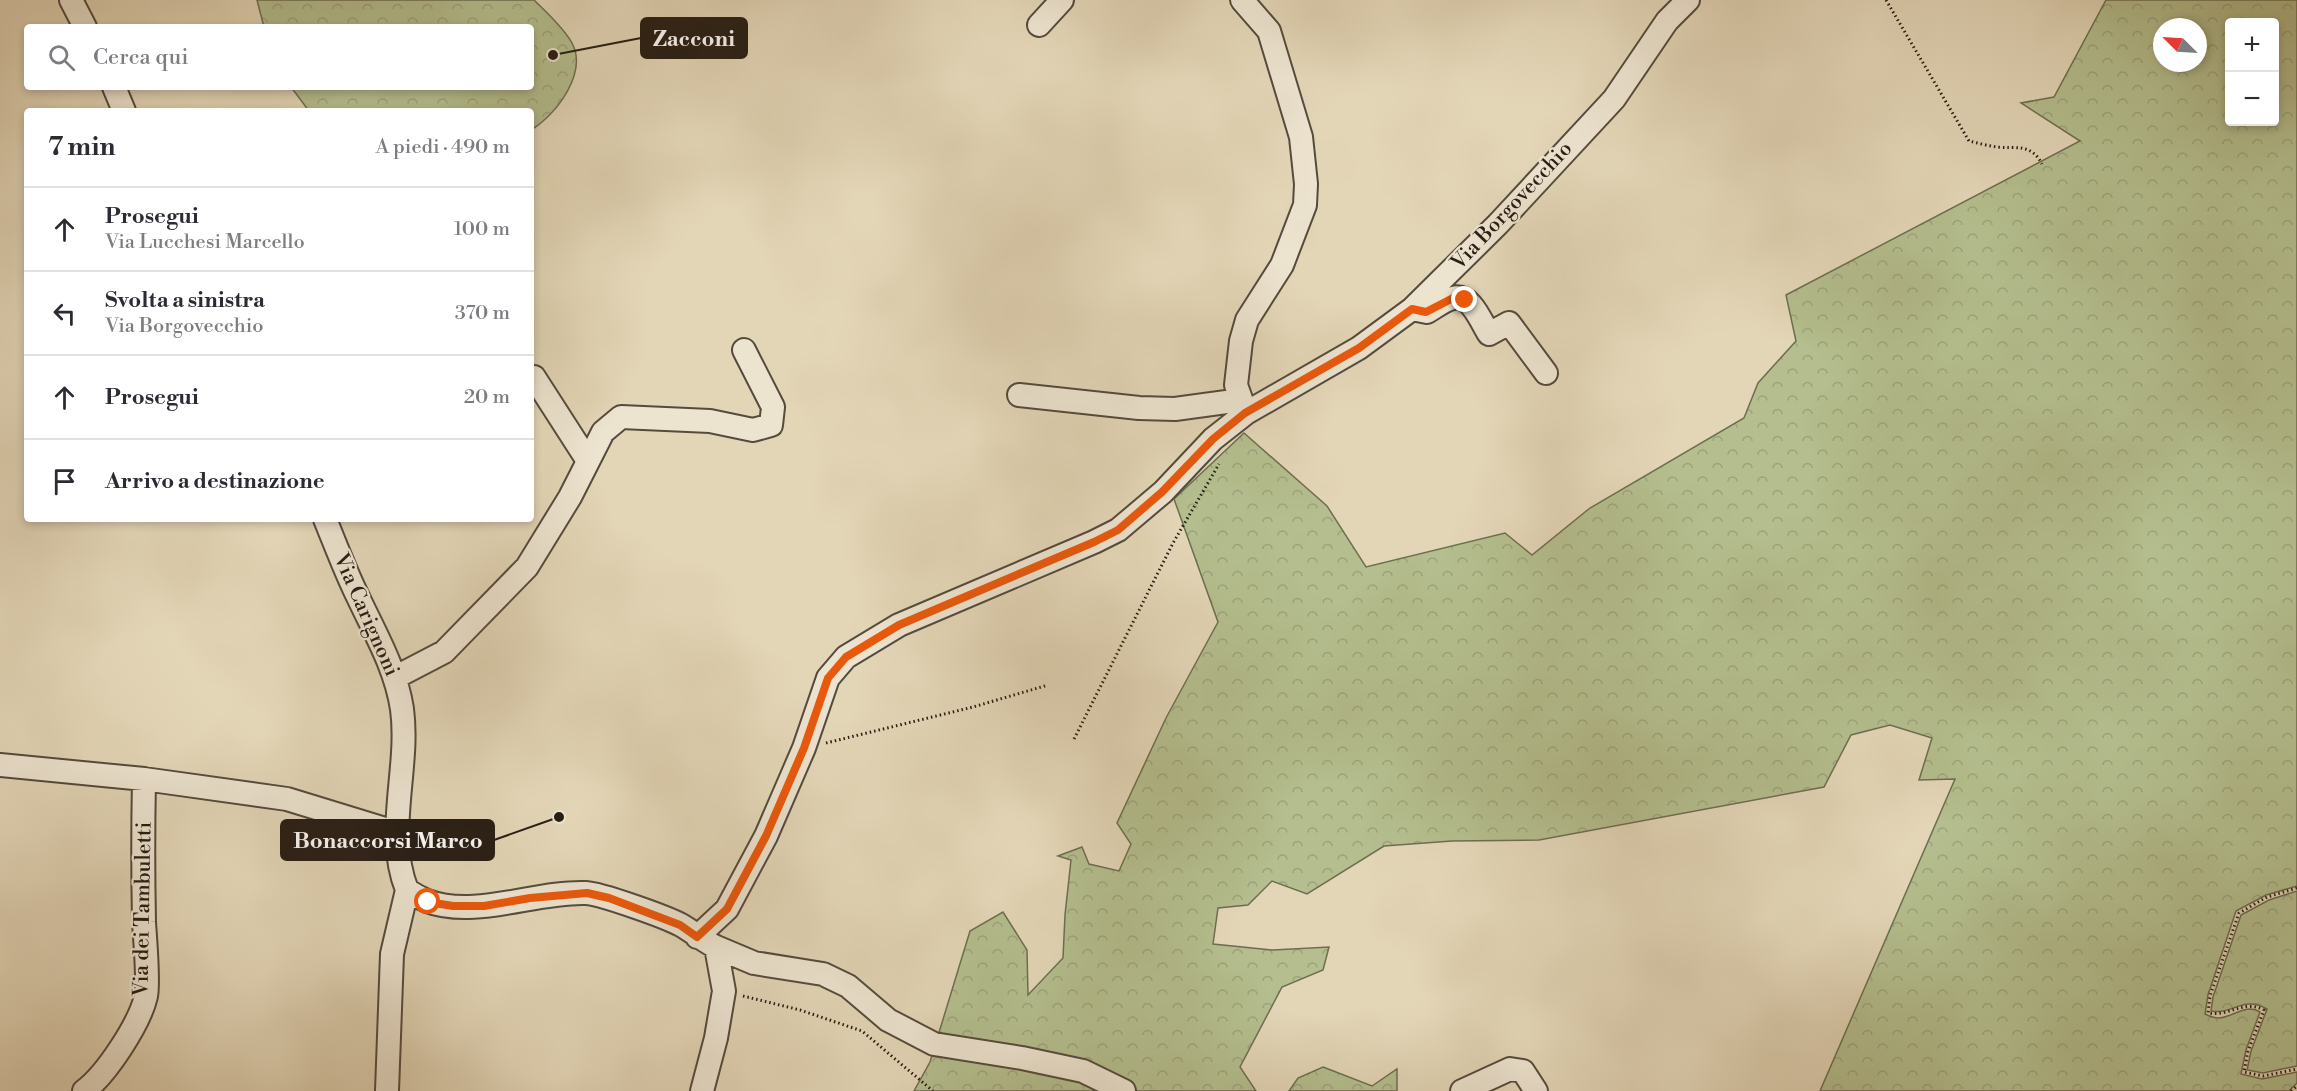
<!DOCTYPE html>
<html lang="it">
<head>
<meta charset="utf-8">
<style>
  :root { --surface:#fff; --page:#f2f2f3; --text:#2b2b33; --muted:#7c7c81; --line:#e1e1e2 }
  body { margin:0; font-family:"Libre Bodoni",serif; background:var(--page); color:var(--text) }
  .controls { position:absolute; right:18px; top:18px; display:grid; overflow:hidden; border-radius:6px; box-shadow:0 3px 9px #0003 }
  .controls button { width:54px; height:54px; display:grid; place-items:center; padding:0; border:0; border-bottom:2px solid var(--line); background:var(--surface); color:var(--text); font:30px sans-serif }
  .compass { position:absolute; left:2153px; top:18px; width:54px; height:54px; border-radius:50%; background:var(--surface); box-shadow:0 3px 9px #0003; rotate:294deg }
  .stop { position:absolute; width:18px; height:18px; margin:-14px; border:4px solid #ea580c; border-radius:50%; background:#fff }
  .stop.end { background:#ea580c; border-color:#fff; box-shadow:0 2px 6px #0008 }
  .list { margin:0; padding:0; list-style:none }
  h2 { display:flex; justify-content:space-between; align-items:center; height:78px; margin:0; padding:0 24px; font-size:26px }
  h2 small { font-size:20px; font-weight:400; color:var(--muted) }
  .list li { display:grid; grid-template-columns:39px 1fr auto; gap:18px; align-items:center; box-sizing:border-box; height:84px; padding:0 24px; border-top:2px solid var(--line) }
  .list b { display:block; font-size:22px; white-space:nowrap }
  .list p { margin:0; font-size:20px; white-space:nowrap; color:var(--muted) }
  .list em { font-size:20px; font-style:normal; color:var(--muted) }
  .icon { flex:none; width:33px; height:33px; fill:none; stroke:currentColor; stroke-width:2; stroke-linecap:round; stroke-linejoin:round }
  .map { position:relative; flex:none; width:2297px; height:1091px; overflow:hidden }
  .search { position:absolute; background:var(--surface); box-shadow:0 3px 9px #0003; left:24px; top:24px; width:510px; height:66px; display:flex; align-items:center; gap:15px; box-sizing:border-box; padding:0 21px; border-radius:6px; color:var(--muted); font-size:22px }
  .panel { position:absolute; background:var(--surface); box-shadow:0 3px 9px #0003; left:24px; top:108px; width:510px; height:414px; border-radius:6px }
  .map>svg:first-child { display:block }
</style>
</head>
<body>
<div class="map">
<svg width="2297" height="1091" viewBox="0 0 2297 1091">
  <defs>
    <pattern id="forest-crowns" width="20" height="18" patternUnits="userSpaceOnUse" patternTransform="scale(1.5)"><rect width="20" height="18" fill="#b4be8e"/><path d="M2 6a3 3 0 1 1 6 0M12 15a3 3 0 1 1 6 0" fill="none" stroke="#9ba37a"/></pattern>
  </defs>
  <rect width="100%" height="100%" fill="#e3d6b7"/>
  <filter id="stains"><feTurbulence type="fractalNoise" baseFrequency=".00333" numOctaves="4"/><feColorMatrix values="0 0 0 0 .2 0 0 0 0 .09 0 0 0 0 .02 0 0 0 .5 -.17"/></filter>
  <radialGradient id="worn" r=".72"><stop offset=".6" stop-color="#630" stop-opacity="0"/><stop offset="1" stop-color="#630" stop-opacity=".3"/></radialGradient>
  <!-- forest -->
  <path fill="url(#forest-crowns)" stroke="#6d6e51" stroke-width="1.5" fill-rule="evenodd" d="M257,0h277c13,13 29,27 38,43 16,30 -16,72 -41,87v-19h-222l-18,-24h240v-60h-267z
    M2106,0h191v886l-31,9 -30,16 -28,84 -3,19c4,2 10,4 14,4 15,-1 27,-15 41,-6l-14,38 -5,24 21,5 35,-7v11l-8,8h-469l135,-312 -36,1 13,-42 -42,-13 -39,10 -27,52 -285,53 -87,1 -68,5 -77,48 -35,-13 -24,24 -30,3 -5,36 60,6 56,-3 -6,23 -41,17 -42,80 16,24h-342l16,-29 40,-131 33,-19 24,38 1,45 35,-37 2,-43 6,-55 -13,-4 24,-9 7,17 30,7 12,-27 -14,-21 49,-105 52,-96 -44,-123 70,-66 83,73 39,61 139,-34 27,22 58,-47 154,-90 14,-35 38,-42 -10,-46 294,-154 -59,-38 33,-6zM2230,22h44v100h-44zM2162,27h36v36h-36z
    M2297,891v175l-34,7 -16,-3 4,-19 16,-42c-24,-14 -34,6 -56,2l2,-14 28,-82 28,-15z
    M1323,1067l49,19 25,-17v22h-108l9,-13z"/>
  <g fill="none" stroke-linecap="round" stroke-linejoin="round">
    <defs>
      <path id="minor" d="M71,0l14,27
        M1242,0l27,31 32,106 5,47 -1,21 -23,60 -35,55 -6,21 -5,44 10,28
        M1039,25l23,-25
        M114,87l10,24
        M1412,309l15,3c7,-4 17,-12 26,-14 18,-5 28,24 36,36l20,-11 37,50
        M534,377l54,84
        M1019,395l120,13 36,1 66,-9
        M325,519c11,27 21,54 34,80 17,36 37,70 43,110 8,59 -18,124 5,181
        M396,677l48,-25 83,-85 43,-70 33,-65 18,-15 89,4 43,9 18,-5 2,-18 -29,-57
        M0,765l144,14 143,20 111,34
        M407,890c6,4 13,8 20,11 48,18 109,-10 159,-8 16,1 80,24 95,32 12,7 23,16 35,22l8,44 -8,47 -14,53
        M697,937l30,-28 39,-73 38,-88 24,-70 18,-21 53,-32 195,-83 24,-12 45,-38 50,-53 33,-26 113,-65 53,-39 86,-85 116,-125 53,-78 21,-21
        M716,947l38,16 69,11 25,12 40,34 46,24 88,14 61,13 41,20
        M84,1091c22,-16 56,-68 62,-95 3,-16 -1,-56 -2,-74 -1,-48 -1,-95 0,-143
        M387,1091l5,-137 15,-64
        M1462,1091l48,-22 13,2 13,20"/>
    </defs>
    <!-- minor casing -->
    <use href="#minor" stroke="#554b3d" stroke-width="26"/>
    <!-- path -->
    <path stroke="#261d14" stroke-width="3" stroke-dasharray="1.5 3" stroke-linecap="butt" d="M1886,0l83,141c9,2 19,5 28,6 19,2 34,-4 45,17
      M1074,739l99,-196 46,-79
      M826,743l147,-36 75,-22
      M2297,888l-30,9 -28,16 -29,83 -2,17c21,4 36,-14 56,-3l-16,41 -4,21 19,4 34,-7
      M743,996l57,14 62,21 71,60
      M2291,1091l6,-5"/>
    <!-- minor -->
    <use href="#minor" stroke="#ede4d0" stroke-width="22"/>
  </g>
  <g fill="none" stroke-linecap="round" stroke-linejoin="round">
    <!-- route -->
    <path stroke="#ea580c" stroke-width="8" d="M428,902l25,4h31l46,-8 57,-5 22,5 71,27 17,12 30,-28 39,-73 38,-88 24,-70 18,-21 53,-32 195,-83 24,-12 44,-38 51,-53 32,-26 114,-65 53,-39 14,3 27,-14 12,2"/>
  </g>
  <g text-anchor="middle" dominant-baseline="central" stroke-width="4.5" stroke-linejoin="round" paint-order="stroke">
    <!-- street labels -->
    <g font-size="21" fill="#261d14" stroke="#ede4d0">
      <text transform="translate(1512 206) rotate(-47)">Via Borgovecchio</text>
      <text transform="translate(366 615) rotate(66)">Via Carignoni</text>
      <text transform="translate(143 909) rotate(-89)">Via dei Tambuletti</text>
    </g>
  </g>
  <!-- callouts -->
  <path fill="none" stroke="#261d14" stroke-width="2" d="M553 55L641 38M559 817L494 840"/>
  <g fill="#261d14" stroke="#ede4d0" stroke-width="2">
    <circle cx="553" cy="55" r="6"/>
    <circle cx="559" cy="817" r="6"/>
  </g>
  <g fill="#261d14" stroke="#261d14" stroke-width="2">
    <rect x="641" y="18" width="106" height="40" rx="6"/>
    <rect x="281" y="820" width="213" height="40" rx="6"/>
  </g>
  <g font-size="22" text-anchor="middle" font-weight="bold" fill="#fff">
    <text x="694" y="46">Zacconi</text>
    <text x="388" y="848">Bonaccorsi Marco</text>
  </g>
  <rect width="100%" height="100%" filter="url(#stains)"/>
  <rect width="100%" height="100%" fill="url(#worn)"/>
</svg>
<div class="controls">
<button>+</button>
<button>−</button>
</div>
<svg class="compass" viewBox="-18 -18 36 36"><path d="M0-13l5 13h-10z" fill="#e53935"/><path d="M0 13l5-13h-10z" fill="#7c7c81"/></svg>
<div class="stop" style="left:428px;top:902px"></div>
<div class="stop end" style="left:1465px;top:300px"></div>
<div class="search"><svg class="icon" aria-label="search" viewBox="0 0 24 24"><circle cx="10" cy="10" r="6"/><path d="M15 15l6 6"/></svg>Cerca qui</div>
<section class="panel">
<h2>7 min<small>A piedi · 490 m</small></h2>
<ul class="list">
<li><svg class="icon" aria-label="ahead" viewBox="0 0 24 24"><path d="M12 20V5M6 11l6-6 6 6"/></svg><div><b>Prosegui</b><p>Via Lucchesi Marcello</p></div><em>100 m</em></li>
<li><svg class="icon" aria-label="left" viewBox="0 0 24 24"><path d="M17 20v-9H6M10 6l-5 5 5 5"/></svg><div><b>Svolta a sinistra</b><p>Via Borgovecchio</p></div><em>370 m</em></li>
<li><svg class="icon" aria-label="ahead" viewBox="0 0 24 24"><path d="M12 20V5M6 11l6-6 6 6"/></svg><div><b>Prosegui</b></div><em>20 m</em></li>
<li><svg class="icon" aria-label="arrive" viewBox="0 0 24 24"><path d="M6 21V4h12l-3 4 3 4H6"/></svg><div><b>Arrivo a destinazione</b></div></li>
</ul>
</section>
</div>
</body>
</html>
